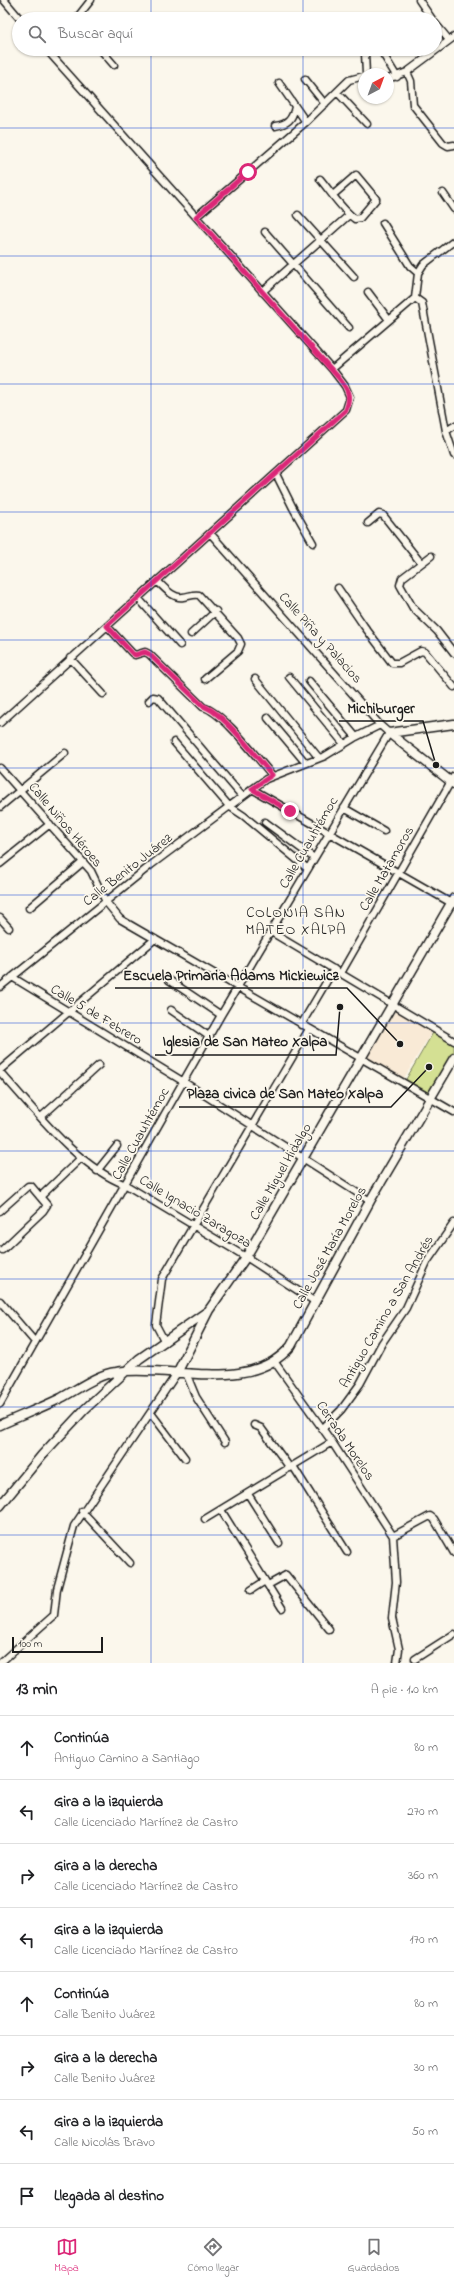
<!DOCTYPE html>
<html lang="es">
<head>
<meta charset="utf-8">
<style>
  :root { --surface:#fff; --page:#f2f2f2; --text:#202124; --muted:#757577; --line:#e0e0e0; --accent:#db2777 }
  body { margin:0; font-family:"Indie Flower",sans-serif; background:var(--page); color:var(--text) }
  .compass { position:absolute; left:358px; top:68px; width:36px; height:36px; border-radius:50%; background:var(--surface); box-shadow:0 1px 3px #0004; rotate:41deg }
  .scale { position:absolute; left:12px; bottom:10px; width:91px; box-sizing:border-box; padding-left:4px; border:2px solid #1c1c1c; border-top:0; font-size:11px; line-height:14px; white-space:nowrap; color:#1c1c1c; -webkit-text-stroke:3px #fbf7ec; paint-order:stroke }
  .stop { position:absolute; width:12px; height:12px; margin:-9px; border:3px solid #db2777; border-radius:50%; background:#fff }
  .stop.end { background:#db2777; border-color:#fff; box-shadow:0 1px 4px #0008 }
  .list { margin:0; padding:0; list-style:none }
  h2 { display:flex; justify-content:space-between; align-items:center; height:52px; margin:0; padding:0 16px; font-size:17px }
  h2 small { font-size:13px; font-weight:400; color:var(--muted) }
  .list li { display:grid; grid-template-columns:26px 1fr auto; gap:12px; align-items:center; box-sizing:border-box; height:64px; padding:0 16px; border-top:1px solid var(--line) }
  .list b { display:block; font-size:15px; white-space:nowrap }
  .list p { margin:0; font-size:13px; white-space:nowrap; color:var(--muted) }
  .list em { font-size:13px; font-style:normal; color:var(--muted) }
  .icon { flex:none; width:22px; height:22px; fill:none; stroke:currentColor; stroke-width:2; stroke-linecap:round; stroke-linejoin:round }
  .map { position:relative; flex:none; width:454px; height:1663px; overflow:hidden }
  .search { position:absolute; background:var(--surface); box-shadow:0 1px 3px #0004; left:12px; right:12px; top:12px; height:44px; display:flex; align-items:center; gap:10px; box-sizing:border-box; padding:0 14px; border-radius:22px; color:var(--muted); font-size:15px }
  .sheet { height:564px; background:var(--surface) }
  nav { display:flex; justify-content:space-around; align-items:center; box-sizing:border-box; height:56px; border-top:1px solid var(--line); background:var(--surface); font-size:11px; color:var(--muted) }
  nav a { display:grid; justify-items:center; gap:2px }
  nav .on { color:var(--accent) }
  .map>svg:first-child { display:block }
</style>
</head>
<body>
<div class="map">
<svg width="454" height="1663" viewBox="0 0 454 1663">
  <rect width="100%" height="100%" fill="#fbf7ec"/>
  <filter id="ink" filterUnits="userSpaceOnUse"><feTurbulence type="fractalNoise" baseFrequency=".025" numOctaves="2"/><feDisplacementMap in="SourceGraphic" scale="8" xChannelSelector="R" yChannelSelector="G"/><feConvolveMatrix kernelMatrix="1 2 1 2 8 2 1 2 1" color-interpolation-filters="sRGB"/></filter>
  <g filter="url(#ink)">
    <!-- built -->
    <path fill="#f9ead6" d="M396,1009l37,21 -30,50 -36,-22z"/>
    <!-- green -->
    <path fill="#d4e093" stroke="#787e58" d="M434,1031l20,11v11l-25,42 -24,-14z"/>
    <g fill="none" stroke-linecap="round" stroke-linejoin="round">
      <defs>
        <path id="street" d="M4,0l16,19
          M419,0l13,19
          M76,19l15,-19
          M435,23l14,17
          M100,49l14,16
          M380,49l17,28
          M365,53l1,21
          M407,72l4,9 2,24 30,38 5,3 6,-1
          M305,79l20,25
          M388,79l19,-7 47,-35
          M279,83l27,39
          M337,92l30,32
          M275,126c13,-2 17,-6 20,-19
          M320,179c11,13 21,30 35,40l5,-1 16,-19 -20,-24 -23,20
          M443,193l11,16
          M298,215l56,62
          M196,217l110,-95 43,-42 15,-4
          M383,223l27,43 8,7 -3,25
          M265,232l84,96
          M418,273l5,-8 31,-24
          M262,292l87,-77
          M368,292l21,28
          M415,298l7,5 24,128 8,24
          M332,369l83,-71
          M446,431l8,-5
          M276,474l17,34 20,35
          M368,523l11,-9 4,1 38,48
          M431,556l-29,22 -2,7 13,23 24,23 17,22
          M157,581c7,6 16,18 26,16 7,-1 10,-3 16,-2l39,43 3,6 -3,7 -33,28
          M338,588l26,38 28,37h7l22,-12 4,1 29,35
          M138,598l42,47
          M107,626l25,27 3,2 10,-3 4,2 54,53c20,5 54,51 69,68
          M191,634l25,-23
          M70,658l33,36
          M289,677l55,67
          M255,679l64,79
          M309,681l47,56
          M149,701l4,-4 5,1 84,98
          M268,718l37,44
          M0,723l346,-313 4,-13 -5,-11 -13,-17 -286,-320
          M174,742l55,64 15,10 64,53
          M0,768l91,103 15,31 14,17 334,193
          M252,789l201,115
          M0,807l65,-54
          M344,808l40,23
          M265,822l49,36
          M0,864l50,-40
          M29,908l54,-46
          M0,918l9,10
          M271,932l183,109
          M341,973l113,-197
          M12,977l172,105 186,119
          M169,980l52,35
          M0,987l151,-122 115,-86 59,-23 31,-19 24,-12
          M171,1010l39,27
          M301,1025l33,-56
          M0,1070l155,-131
          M0,1072c36,39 76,94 126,113l120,72 68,44
          M41,1117l58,-52
          M97,1171l20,-25
          M40,1197l41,-39
          M0,1211l28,-25h3l16,19 -4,6 -41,39
          M0,1301l35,41
          M165,1342l-9,-17 6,-46 147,-250
          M274,1361l58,81 61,94 3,46 -4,36 7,31 -2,14
          M186,1373l10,24 29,45
          M0,1404l221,-389 168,-282 -9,-8 -170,-192
          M151,1413l34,45
          M254,1425l7,3 29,40
          M322,1429l19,-19 19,-26 22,-41 24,-35 21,-46 27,-39
          M293,1466l54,86
          M248,1494l31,49
          M221,1510l61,98
          M82,1511l48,52
          M205,1519l127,-77
          M393,1536l37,-20 4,3 20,34
          M268,1585l18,-10 43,54
          M251,1590l14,-9
          M415,1659l39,-25
          M0,1663l54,-48 3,-26 17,-63 103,-153"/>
        <path id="secondary" d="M389,733l65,51
          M389,733l65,-9
          M177,1373l32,-63 37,-53 208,-359
          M0,1425c20,-9 41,-17 61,-27 17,-9 37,-24 55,-26 55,-8 134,23 175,-26l79,-145 84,-143
          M0,1506l42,-51 43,-46 54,-50 69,-48"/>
      </defs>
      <!-- street casing -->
      <use href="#street" stroke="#1c1c1c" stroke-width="9"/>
      <!-- secondary casing -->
      <use href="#secondary" stroke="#1c1c1c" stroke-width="11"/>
      <!-- street -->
      <use href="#street" stroke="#fbf7ec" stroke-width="6"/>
      <!-- secondary -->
      <use href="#secondary" stroke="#fbf7ec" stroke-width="8"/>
    </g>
  </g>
  <g fill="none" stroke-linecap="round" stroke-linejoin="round" filter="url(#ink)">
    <!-- route -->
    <path stroke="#db2777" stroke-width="5" d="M248,172l-52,45 142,160c9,11 14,18 8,33l-239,216 25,27 3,2 10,-3 4,2 54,52c20,6 54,52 69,69l-20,14 38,22"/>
  </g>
  <!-- grid -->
  <path fill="none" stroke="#1d4ed8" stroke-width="1" stroke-opacity="0.55" d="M151,0v19M303,0v19M151,49v1614M303,49v1614M0,128h454M0,256h454M0,384h454M0,512h454M0,640h454M0,768h454M0,895h454M0,1023h454M0,1151h454M0,1279h454M0,1407h454M0,1535h454"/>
  <g text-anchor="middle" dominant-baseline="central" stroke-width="3.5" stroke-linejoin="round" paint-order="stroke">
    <!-- street labels -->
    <g font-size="14" fill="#1c1c1c" stroke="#fbf7ec">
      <text transform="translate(320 638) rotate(48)">Calle Piña y Palacios</text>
      <text transform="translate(65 825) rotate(50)">Calle Niños Héroes</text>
      <text transform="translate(309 843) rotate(-60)">Calle Cuauhtémoc</text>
      <text transform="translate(387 869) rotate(-60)">Calle Matamoros</text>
      <text transform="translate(128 870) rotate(-38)">Calle Benito Juárez</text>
      <text transform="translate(96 1015) rotate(31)">Calle 5 de Febrero</text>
      <text transform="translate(141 1134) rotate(-61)">Calle Cuauhtémoc</text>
      <text transform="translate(281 1172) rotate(-60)">Calle Miguel Hidalgo</text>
      <text transform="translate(195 1212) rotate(31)">Calle Ignacio Zaragoza</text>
      <text transform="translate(330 1248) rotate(-61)">Calle José María Morelos</text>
      <text transform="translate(387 1312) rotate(-60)">Antiguo Camino a San Andrés</text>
      <text transform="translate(345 1441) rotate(56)">Cerrada Morelos</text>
    </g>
    <!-- neighbourhood labels -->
    <g font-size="15" letter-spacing="1" fill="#1c1c1c" stroke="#fbf7ec">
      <text x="296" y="913">COLONIA SAN<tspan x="296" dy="17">MATEO XALPA</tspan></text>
    </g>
  </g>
  <!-- callouts -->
  <path fill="none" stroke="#1c1c1c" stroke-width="1.5" d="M436 765L423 721H339M400 1044L347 988H115M340 1007L336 1055H155M429 1067L391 1107H179"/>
  <g fill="#1c1c1c" stroke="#fbf7ec" stroke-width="1.5">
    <circle cx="436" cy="765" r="4"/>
    <circle cx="400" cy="1044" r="4"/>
    <circle cx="340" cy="1007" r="4"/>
    <circle cx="429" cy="1067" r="4"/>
  </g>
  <g font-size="15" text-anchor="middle" font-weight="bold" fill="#1c1c1c" stroke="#fbf7ec" stroke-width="3.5" stroke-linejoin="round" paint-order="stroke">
    <text x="381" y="713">Michiburger</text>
    <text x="231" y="980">Escuela Primaria Adams Mickiewicz</text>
    <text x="245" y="1046">Iglesia de San Mateo Xalpa</text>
    <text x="285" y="1098">Plaza civica de San Mateo Xalpa</text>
  </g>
</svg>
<svg class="compass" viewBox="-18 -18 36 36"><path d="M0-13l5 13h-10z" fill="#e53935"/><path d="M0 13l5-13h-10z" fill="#757577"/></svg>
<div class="scale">100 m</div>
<div class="stop" style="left:248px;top:172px"></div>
<div class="stop end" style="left:290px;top:811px"></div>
<div class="search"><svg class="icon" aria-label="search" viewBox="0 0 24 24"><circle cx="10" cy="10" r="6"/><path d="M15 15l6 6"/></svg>Buscar aquí</div>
</div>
<section class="sheet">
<h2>13 min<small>A pie · 1.0 km</small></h2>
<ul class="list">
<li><svg class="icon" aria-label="ahead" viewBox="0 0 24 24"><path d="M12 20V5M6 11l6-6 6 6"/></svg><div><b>Continúa</b><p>Antiguo Camino a Santiago</p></div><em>80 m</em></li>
<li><svg class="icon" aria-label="left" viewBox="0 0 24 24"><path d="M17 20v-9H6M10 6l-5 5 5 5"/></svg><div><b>Gira a la izquierda</b><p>Calle Licenciado Martínez de Castro</p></div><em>270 m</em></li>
<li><svg class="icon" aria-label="right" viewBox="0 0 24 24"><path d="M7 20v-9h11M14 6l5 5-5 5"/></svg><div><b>Gira a la derecha</b><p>Calle Licenciado Martínez de Castro</p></div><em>360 m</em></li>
<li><svg class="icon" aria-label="left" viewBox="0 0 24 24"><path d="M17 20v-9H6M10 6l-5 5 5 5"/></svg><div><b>Gira a la izquierda</b><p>Calle Licenciado Martínez de Castro</p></div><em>170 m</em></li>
<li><svg class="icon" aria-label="ahead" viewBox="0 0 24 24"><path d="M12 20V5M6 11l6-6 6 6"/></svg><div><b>Continúa</b><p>Calle Benito Juárez</p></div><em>80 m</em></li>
<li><svg class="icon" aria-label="right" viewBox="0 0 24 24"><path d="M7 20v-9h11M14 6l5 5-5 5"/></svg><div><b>Gira a la derecha</b><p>Calle Benito Juárez</p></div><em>30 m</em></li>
<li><svg class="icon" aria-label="left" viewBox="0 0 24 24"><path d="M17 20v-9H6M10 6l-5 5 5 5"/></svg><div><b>Gira a la izquierda</b><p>Calle Nicolás Bravo</p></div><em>50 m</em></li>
<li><svg class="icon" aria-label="arrive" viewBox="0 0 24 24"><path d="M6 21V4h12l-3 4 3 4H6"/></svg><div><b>Llegada al destino</b></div></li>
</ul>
</section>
<nav>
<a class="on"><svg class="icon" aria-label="map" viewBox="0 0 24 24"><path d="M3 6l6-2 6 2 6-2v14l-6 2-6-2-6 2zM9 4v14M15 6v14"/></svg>Mapa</a>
<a><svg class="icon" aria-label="directions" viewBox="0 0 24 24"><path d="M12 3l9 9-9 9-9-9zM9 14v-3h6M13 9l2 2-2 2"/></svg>Cómo llegar</a>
<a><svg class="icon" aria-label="saved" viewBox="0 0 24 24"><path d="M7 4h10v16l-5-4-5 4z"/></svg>Guardados</a>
</nav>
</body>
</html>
